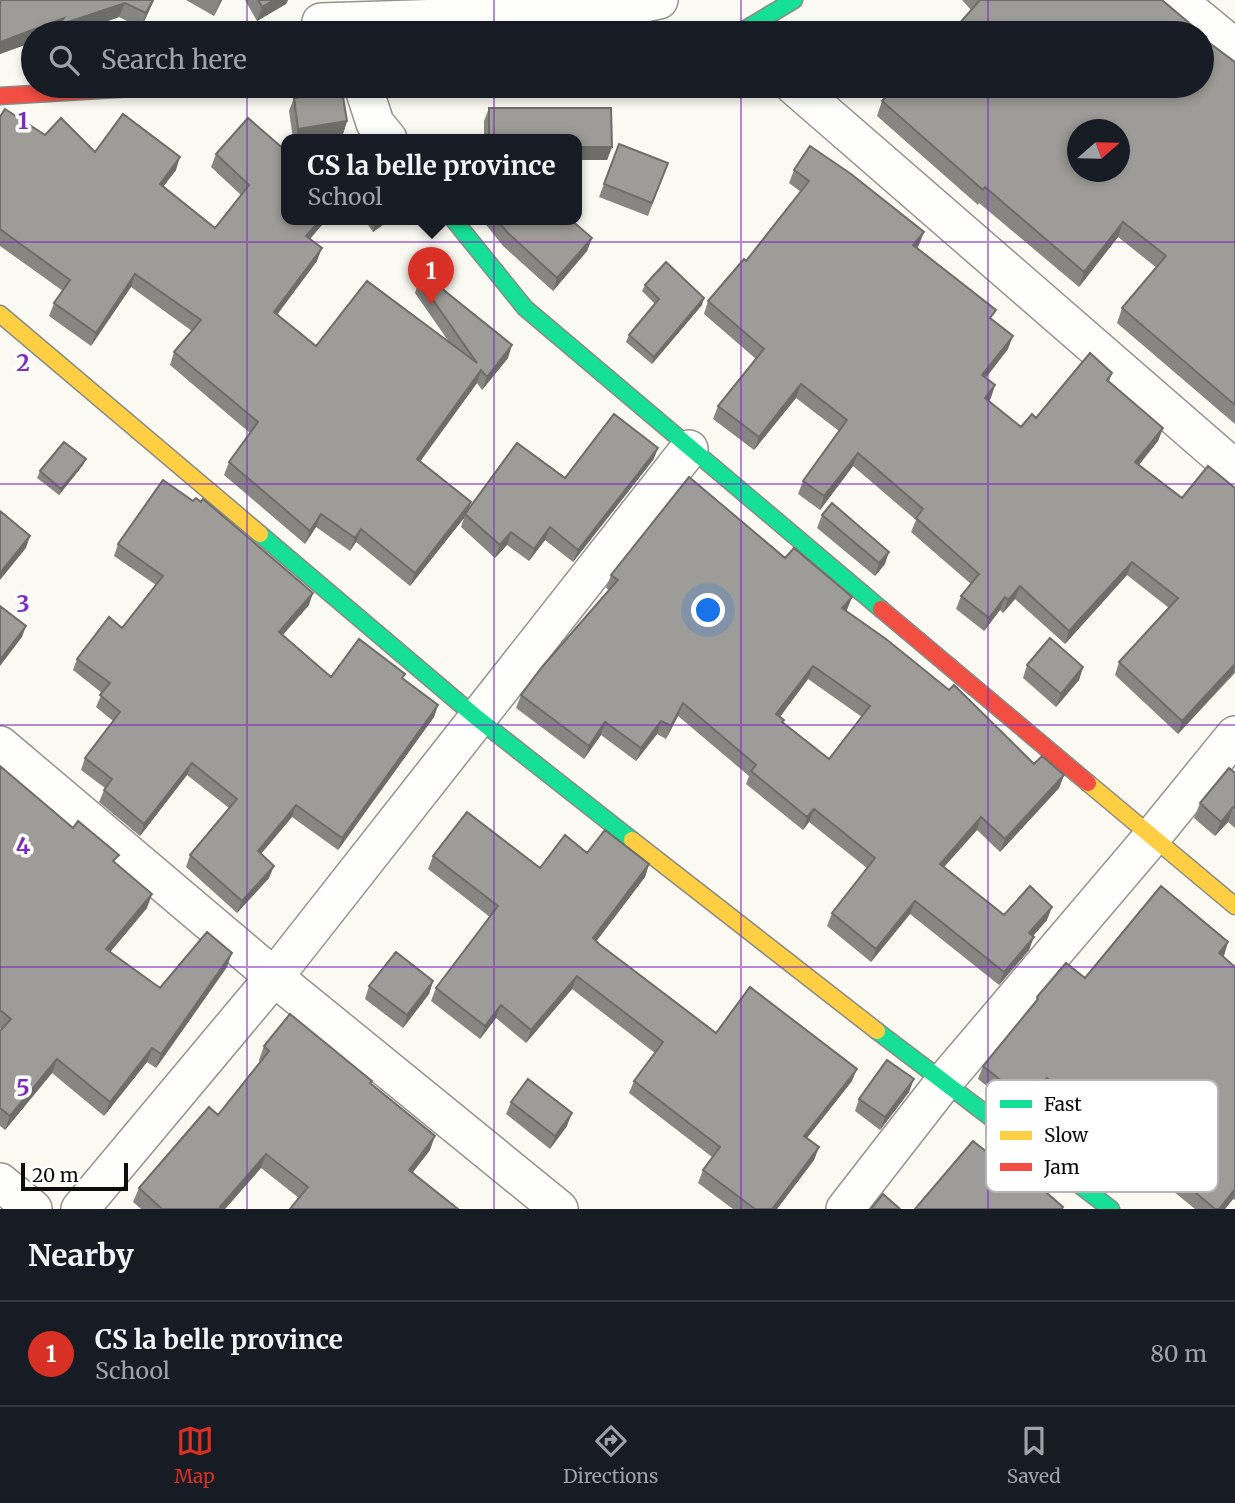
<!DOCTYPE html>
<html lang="en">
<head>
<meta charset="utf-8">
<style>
  :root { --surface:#171b24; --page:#20242c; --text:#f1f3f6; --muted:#9ea1a6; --line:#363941; --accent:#d93025 }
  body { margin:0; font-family:Merriweather,serif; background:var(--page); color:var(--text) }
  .compass { position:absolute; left:1067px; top:119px; width:63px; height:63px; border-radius:50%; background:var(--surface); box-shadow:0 4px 10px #0003; rotate:70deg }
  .scale { position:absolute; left:21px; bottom:18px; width:107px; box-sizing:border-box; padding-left:7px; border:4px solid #0d0d0d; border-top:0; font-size:19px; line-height:24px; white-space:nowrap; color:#0d0d0d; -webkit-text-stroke:5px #fff; paint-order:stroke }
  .you { position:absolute; left:709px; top:611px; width:24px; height:24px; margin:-18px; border:5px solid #fff; border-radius:50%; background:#1a73e8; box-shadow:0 0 0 10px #1a73e833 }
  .badge { display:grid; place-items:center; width:46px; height:46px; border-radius:50%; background:var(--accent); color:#fff; font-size:23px; font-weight:700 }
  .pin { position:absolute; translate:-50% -58px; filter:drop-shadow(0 2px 4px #0008) }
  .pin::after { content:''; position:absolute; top:37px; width:24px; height:21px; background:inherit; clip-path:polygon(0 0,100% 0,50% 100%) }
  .popup { position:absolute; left:281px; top:134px; width:301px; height:91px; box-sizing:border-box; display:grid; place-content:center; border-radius:14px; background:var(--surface); filter:drop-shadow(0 2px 5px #0005); font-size:23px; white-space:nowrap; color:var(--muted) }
  .popup b { font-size:26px; color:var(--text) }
  .popup::after { content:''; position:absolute; left:50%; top:100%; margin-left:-14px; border:14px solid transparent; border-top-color:var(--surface) }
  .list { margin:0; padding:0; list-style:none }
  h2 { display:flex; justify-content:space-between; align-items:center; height:91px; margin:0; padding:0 28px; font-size:30px }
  h2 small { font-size:23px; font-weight:400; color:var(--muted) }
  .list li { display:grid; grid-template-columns:46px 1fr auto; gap:21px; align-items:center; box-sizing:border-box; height:105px; padding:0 28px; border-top:2px solid var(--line) }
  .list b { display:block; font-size:26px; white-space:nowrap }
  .list p { margin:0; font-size:23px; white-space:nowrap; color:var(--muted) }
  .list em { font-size:23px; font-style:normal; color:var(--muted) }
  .icon { flex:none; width:38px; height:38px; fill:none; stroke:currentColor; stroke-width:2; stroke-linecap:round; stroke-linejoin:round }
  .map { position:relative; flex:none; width:1235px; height:1209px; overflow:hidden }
  .search { position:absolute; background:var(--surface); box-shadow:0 4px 10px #0003; left:21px; right:21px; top:21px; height:77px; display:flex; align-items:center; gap:18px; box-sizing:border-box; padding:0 24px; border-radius:38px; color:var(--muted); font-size:26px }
  .sheet { height:196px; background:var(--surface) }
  nav { display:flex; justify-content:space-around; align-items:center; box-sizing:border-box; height:98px; border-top:2px solid var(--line); background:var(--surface); font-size:19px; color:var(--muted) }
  nav a { display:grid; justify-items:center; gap:4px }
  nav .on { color:var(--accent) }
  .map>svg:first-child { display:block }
</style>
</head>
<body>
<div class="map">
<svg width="1235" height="1209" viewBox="0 0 1235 1209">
  <rect width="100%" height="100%" fill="#faf9f2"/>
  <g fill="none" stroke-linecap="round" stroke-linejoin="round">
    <defs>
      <path id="street" d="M1177,0l58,48
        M321,22l278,-9 60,-13
        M363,86l12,37 13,16
        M794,86l441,383
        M0,745l274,232 285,232
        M0,1182l33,27
        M80,1209l194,-232 415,-528
        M845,1209l98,-126 209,-246 83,-102"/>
      <path id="fast" d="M739,33l55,-33
        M453,219l72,89 356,301
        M260,534l217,184 155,122
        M877,1031l234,178"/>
      <path id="slow" d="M0,314l260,220
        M1088,783l147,123
        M632,840l245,191"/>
      <path id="jam" d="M0,96l165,-10
        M881,609l207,174"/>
    </defs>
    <!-- street casing -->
    <use href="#street" stroke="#949390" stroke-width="40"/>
    <!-- fast casing -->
    <use href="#fast" stroke="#8a8a87" stroke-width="19"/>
    <!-- slow casing -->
    <use href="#slow" stroke="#8a8a87" stroke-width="19"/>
    <!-- jam casing -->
    <use href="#jam" stroke="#8a8a87" stroke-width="19"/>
    <!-- street -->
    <use href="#street" stroke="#fefefd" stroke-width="37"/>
    <!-- fast -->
    <use href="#fast" stroke="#16e098" stroke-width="16"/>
    <!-- slow -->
    <use href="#slow" stroke="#ffcf43" stroke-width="16"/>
    <!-- jam -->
    <use href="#jam" stroke="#f24e42" stroke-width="16"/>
  </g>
  <!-- wall -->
  <path fill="#878683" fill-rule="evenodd" d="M0,0h154l-13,28 -22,-11 -46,16h-40v9l-33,12z
    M186,0h36l-8,16z
    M245,0h43l-2,4 -29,17z
    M962,0h200l-191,10z
    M1202,34l4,3 -1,3 30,22v362l-118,-101 5,-15 35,-40 -39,-31 -39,50 -100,-84 -1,2 -101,-89 5,-15z
    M294,98l53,23 -4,13 -29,5h-21l-4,-28z
    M489,108l123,39 -5,13 -31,-21h-92v-18z
    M0,117l45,18 50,17 81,18 -13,17 52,41 26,-33 -30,-28 5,-13 70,65h41l-17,20 7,22 -40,54 39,31 133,-4 -34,-49 4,-13 89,78 -26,32 -5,-7 -57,79 51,40 -3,9 190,-63 -5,12 -80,102 -28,-22 -16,21 -22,-16 -12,13 -34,-31 3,-9 -54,68 -54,-44 -6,9 -34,-24 -11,17 -81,-69 5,-13 21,-29 -80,-68 4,-13 18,-21 -61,-44 -40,59 -42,-30 5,-13 9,-12 -63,-45z
    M619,144l49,19 -20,53 -49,-19z
    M794,170l125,75 -2,3 76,72 15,29 -22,29 9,7 -6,16 32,26 91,-54 -3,9 54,46 -5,13 -19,24 43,33 53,-10v185l-57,61 -63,-59 4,-13 50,-54 -42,-33 -62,69 -50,-45 -12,14 -3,-3 -16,21 -28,-22 5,-13 10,-12 -60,-52 5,-12 -63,-54 -33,44 -22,-16 5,-13 36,-50 -43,-33 -42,52 -41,-31 5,-13 38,-47 -52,-45 4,-13 38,-40 55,-69 -12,-9z
    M364,219h27l-18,13z
    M484,219h86l22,19 -5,13 -34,40 -50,-45 -20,-25z
    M645,285l57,20 -50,59 -26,-22 3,-7 26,-31 -13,-13z
    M86,459l-3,6 -24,30 -22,-17 3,-7z
    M822,515l63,49 -10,12 -58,-48z
    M118,544l191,61 -26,30 48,42 72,2 35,26 -4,12 -96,133 -46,-33 -31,37 8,24 -32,35 -51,-46 4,-12 39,-47 -42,-33 -47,61 -41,-34 6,-14 -24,-18 4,-12 28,-37 -17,-14 6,-14 -29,-23 4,-11 45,-31 34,-43 -42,-29z
    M785,558l67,39 -6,14 188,153 30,11 -5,13 -59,64 -23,-22 -33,37 60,48 43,5 -14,16 -4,14 -30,35 -89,-71 -39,48 -44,-36 5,-13 35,-45 -58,-46 -6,8 -57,-46 3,-8 -71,-60 -12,23 -9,-5 -21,27 -35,-26 -17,24 -68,-51 5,-13 88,-105 -3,-2 5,-13zM808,679l54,38 -33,42 -46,-37 -3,-5z
    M1027,665l56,2 -4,13 -23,27 -33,-29z
    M0,766l116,97 31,45 -37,44 50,36 67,-21 -71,101 -9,-6 -43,54 -52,-43 -47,57 -5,-4v-95l2,-1 -2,-2z
    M1235,773v55l-7,-6 -13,14 -21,-18 6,-15z
    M587,853l62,11 -4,13 -49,64 3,3 117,89 136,48 -45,57 12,9 -5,13 -37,49h-44l-35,-26 5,-13 9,-13 -83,-64 5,-12 21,-28 -83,-64 -46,54 -30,-25 -16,21 -49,-38 5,-13 54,-71 -62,-48 5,-13 107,12z
    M1224,956l-1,1 12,10v233l-2,-1 -8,10h-30l-22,-18 4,-14 15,-18 -53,-44 -4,5 -26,-22 -24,29 -43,-36 -19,24 -45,-36 5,-13 52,-63 2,-6 48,-19z
    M433,981l-4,13 -26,34 -38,-29 4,-13z
    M264,1046l107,38 59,66 -18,23 -113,25 -38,-30 -36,41h-84l-8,-7 6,-14 79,-73 42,-53 -1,-2z
    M909,1092l-29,38 -25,-19 4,-12z
    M511,1102l56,24 -17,23 -44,-35z"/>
  <!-- shaded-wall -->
  <path fill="#6e6d6a" d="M153,0h1l-13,28 5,-15z
    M220,0h2l-8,16z
    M274,0h14l-2,4 -29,17 5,-14z
    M125,3l-6,14 -46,16h-40v9l-33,12v-12l64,-24z
    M347,121l-4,13 -29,5h-19l3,-10z
    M576,147h36l-5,13h-31z
    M180,157l-4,13 -21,27 5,-13z
    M321,219h6l-26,30 5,-13z
    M384,219h7l-18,13 2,-7z
    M1123,222l-5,15 -39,50 5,-15z
    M924,232l-5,13 -10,13 4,-13z
    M592,238l-5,13 -34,40 4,-13z
    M322,248l-5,13 -48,64 5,-13z
    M135,274l-4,13 -40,59 5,-13z
    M704,298l-2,7 -50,59 2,-7z
    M1013,336l-5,13 -31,39 5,-13z
    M512,345l-4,13 -26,32 5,-13z
    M481,370l-4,13 -65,89 5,-13z
    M801,384l-5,14 -42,52 5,-13z
    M995,385l-4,13 -10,13 4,-13z
    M1163,428l-5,13 -28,34 5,-13z
    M658,448l-5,12 -80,102 5,-12z
    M858,453l-5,13 -33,44 4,-14z
    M86,459l-3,6 -24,30 2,-6z
    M471,502l-5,13 -1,-1 -1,4 -54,68 5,-13z
    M321,514l-5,13 -11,17 5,-13z
    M550,527l-5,13 -16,21 5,-12z
    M361,529l-5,13 -6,9 5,-13z
    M511,532l-4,13 -12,13 5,-13z
    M30,536l-4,12 -26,32v-7z
    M889,552l-4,12 -10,12 4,-13z
    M1132,562l-5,13 -62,69 4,-13z
    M1020,586l-5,13 -12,14 5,-13z
    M313,593l-4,12 -34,38 4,-11z
    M852,597l-5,13 -10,11 5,-13z
    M1005,597l-5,13 -16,21 5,-13z
    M26,626l-4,11 -22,29v-6z
    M1235,664l-1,8 -56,62 4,-13z
    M813,666l-5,13 -36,48 4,-13z
    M1083,667l-4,13 -23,27 5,-13z
    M683,703l-5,13 -12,23 5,-13z
    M438,705l-4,12 -96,133 4,-12z
    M661,721l-4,13 -21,27 5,-13z
    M605,722l-4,13 -17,24 5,-13z
    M192,763l-5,12 -47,61 4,-12z
    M1064,775l-5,13 -59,64 5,-13z
    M296,805l-4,12 -39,46 5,-12z
    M1233,807l-5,15 -13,14 6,-14z
    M814,809l-5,13 -6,8 4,-13z
    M981,817l-4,13 -42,47 5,-13z
    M649,864l-4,13 -56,74 4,-13z
    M274,866l-5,12 -32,35 5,-12z
    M152,894l-5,14 -46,55 5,-14z
    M915,901l-5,13 -39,48 5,-13z
    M1052,907l-5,13 -23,26 5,-13z
    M1034,937l-5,13 -30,35 5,-13z
    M1228,942l-4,14 -10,11 5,-14z
    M232,953l-5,14 -71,101 5,-14z
    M577,976l-5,13 -46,54 5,-13z
    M433,981l-4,13 -26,34 4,-13z
    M501,1005l-5,13 -16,21 5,-13z
    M152,1048l-5,14 -43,54 6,-14z
    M57,1059l-5,14 -47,57 5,-14z
    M857,1069l-5,12 -53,67 5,-12z
    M1047,1078l-5,13 -19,24 5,-13z
    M914,1079l-5,13 -29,38 5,-13z
    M1114,1084l-5,14 -24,29 5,-13z
    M1144,1101l-5,14 -4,5 5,-14z
    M572,1113l-5,13 -17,23 5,-13z
    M435,1136l-5,14 -26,34 5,-14z
    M819,1147l-5,13 -37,49h-5z
    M266,1154l-5,14 -36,41h-6z
    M1235,1189l-2,10 -8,10h-6z"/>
  <!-- building -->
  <path fill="#9d9c98" stroke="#6e6d6a" stroke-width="2" fill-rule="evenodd" d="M0,0h153l-7,13 -21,-10 -66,22 5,-7 -64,24z
    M258,0h16l-12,7z
    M980,0h182l39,33h-250z
    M1202,34l4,3 -2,2 31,23v343l-113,-97 44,-52 -43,-34 -39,50 -99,-85 -2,3 -101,-89 14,-15h306zM1077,130h42v42h-42z
    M342,91l5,30 -49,8 -4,-31z
    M489,108h122l1,39h-36v-8h-87z
    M5,109l40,26 16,-17 34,34 28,-38 57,43 -20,27 55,44 34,-43 -33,-31 32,-36 38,33v68h35l-15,17 16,12 -48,64 42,34 51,-65 110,82 -58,-83 6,-5 87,70 -25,32 -6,-7 -64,89 54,43 -56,71 -54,-44 -6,9 -34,-24 -11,17 -81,-69 29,-40 -84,-70 27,-32 -66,-46 -39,59 -42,-30 16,-23 -70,-51v-112z
    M619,144l49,19 -16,40 -48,-19z
    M810,146l41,28 73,58 -11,13 83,65 -6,8 23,18 -31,39 13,10 -10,13 36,29 11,-13 4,4 54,-65 22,20 -5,7 56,48 -28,34 47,36 26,-32 27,22v176l-53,57 -63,-59 59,-64 -46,-36 -63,69 -49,-45 -12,14 -3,-3 -16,21 -28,-22 18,-22 -63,-56 7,-9 -65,-56 -34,43 -21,-15 44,-61 -46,-36 -42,53 -41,-31 46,-57 -56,-48 36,-42 2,2 63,-80 -15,-11z
    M371,219h13l-9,6z
    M496,219h74l22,19 -35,40 -49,-45z
    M666,262l38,36 -50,59 -25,-22 30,-36 -14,-14z
    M614,414l44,34 -80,102 -28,-23 -16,22 -23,-17 -11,13 -35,-31 52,-71 48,35z
    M64,442l22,17 -25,30 -21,-18z
    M689,477l96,81 9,-10 58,49 -10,11 44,31 63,51 5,-5 80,79 8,-8 22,19 -59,64 -24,-22 -41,47 64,51 26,-29 22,21 -23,26 5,4 -30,35 -89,-71 -39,48 -44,-36 43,-55 -61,-49 -7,8 -56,-46 5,-6 -73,-62 -12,23 -10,-5 -20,27 -36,-26 -16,24 -68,-51 21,-28 76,-87 -7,-5zM813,666l57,40 -41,53 -47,-37 2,-2 -8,-6z
    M163,480l30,21 3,-3 5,4 2,-3 110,94 -34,39 52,45 28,-38 46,35 -3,4 36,27 -96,133 -46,-33 -38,46 16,15 -32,35 -52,-46 47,-56 -45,-36 -48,61 -40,-34 8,-11 -27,-21 35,-46 -20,-17 10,-12 -33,-24 32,-42 13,11 41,-52 -45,-32z
    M832,503l57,49 -10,11 -57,-48z
    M0,511l30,25 -30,37z
    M0,606l26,20 -26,34z
    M1050,638l33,29 -22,27 -34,-29z
    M0,766l73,62 5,-7 41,34 -6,6 39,33 -46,55 54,39 47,-56 25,21 -71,101 -9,-6 -42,54 -53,-43 -47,57 -10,-8v-77l11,-12 -11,-9z
    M1229,768l6,5v35l-2,-1 -12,15 -21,-19z
    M467,812l73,56 25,-33 22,18 18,-23 44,34 -56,74 6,6 117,89 34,-46 107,82 -53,67 15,11 -47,62h-17l-52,-39 17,-23 -86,-66 29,-39 -86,-66 -46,54 -30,-25 -16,21 -49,-38 62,-82 -65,-50z
    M1161,886l67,56 -9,11 16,14v222l-16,20h-4l-38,-32 24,-28 -57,-48 -4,5 -26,-22 -24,30 -43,-36 -19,24 -45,-36 55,-67 -1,-2 29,-34 19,15z
    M396,952l37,29 -26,34 -38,-29z
    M290,1014l82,67 -2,2 65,53 -26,34 49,39h-168l18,-22 -42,-33 -46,53 2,2h-60l-23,-21 70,-81 9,8 51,-64 -5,-5z
    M887,1060l27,19 -29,38 -26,-18z
    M528,1079l44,34 -17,23 -44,-34z
    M973,1141l55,44 4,-5 31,27 -1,2h-147z
    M883,1194l17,15h-29z"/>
  <!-- grid -->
  <path fill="none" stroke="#7b2cbf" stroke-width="2" stroke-opacity="0.55" d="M247,0v33M494,0v33M741,0v33M988,0v33M247,86v1123M494,86v1123M741,86v1123M988,86v1123M0,242h1235M0,484h1235M0,725h1235M0,967h1235"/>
  <!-- legend -->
  <rect x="986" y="1080" width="232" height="112" rx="10" fill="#fff" stroke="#b6b6b6" stroke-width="2"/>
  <rect x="1000" y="1100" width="32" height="8" fill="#16e098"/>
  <rect x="1000" y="1131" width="32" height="9" fill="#ffcf43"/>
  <rect x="1000" y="1163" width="32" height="8" fill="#f24e42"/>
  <g font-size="19" fill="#0d0d0d">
    <text x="1044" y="1111">Fast</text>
    <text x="1044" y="1142">Slow</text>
    <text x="1044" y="1174">Jam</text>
  </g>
  <g font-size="23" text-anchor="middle" font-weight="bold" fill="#7b2cbf" stroke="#fff" stroke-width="7" stroke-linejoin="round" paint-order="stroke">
    <text x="23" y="129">1</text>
    <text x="23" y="371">2</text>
    <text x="23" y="612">3</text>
    <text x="23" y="854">4</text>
    <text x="23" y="1096">5</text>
  </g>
</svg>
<svg class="compass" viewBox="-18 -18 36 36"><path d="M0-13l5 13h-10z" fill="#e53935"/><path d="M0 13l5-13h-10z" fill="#9ea1a6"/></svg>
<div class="scale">20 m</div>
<div class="you"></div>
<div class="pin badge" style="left:431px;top:305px">1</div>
<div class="popup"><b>CS la belle province</b>School</div>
<div class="search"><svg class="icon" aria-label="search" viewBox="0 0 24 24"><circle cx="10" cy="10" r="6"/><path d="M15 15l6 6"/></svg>Search here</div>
</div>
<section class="sheet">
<h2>Nearby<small></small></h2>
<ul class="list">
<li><span class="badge">1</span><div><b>CS la belle province</b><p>School</p></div><em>80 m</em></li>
</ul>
</section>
<nav>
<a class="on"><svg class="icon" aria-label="map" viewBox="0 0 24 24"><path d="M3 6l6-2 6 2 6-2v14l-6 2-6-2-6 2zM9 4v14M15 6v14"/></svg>Map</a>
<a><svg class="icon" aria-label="directions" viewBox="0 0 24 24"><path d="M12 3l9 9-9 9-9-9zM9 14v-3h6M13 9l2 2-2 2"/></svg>Directions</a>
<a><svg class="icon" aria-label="saved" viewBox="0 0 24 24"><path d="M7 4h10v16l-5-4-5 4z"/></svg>Saved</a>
</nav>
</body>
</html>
